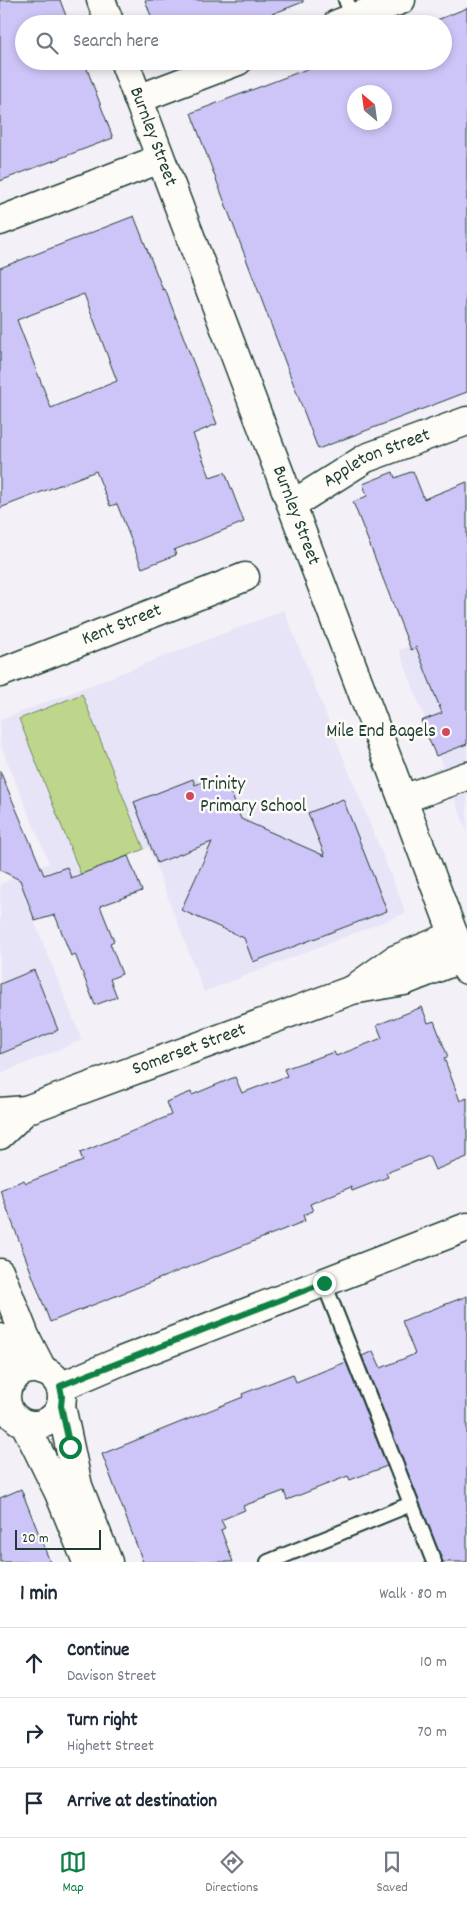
<!DOCTYPE html>
<html lang="en">
<head>
<meta charset="utf-8">
<style>
  :root { --surface:#fff; --page:#f6f6f7; --text:#1f2937; --muted:#747a83; --line:#e0e1e3; --accent:#0b8043 }
  body { margin:0; font-family:Dekko,sans-serif; background:var(--page); color:var(--text) }
  .compass { position:absolute; left:347px; top:85px; width:45px; height:45px; border-radius:50%; background:var(--surface); box-shadow:0 2px 8px #0003; rotate:331deg }
  .scale { position:absolute; left:15px; bottom:12px; width:86px; box-sizing:border-box; padding-left:5px; border:2px solid #1f3d34; border-top:0; font-size:14px; line-height:18px; white-space:nowrap; color:#1f3d34; -webkit-text-stroke:4px #fdfcf7; paint-order:stroke }
  .stop { position:absolute; width:15px; height:15px; margin:-11px; border:4px solid #0b8043; border-radius:50%; background:#fff }
  .stop.end { background:#0b8043; border-color:#fff; box-shadow:0 1px 5px #0008 }
  .list { margin:0; padding:0; list-style:none }
  h2 { display:flex; justify-content:space-between; align-items:center; height:65px; margin:0; padding:0 20px; font-size:21px }
  h2 small { font-size:16px; font-weight:400; color:var(--muted) }
  .list li { display:grid; grid-template-columns:32px 1fr auto; gap:15px; align-items:center; box-sizing:border-box; height:70px; padding:0 20px; border-top:1px solid var(--line) }
  .list b { display:block; font-size:19px; white-space:nowrap }
  .list p { margin:0; font-size:16px; white-space:nowrap; color:var(--muted) }
  .list em { font-size:16px; font-style:normal; color:var(--muted) }
  .icon { flex:none; width:28px; height:28px; fill:none; stroke:currentColor; stroke-width:2; stroke-linecap:round; stroke-linejoin:round }
  .map { position:relative; flex:none; width:467px; height:1562px; overflow:hidden }
  .search { position:absolute; background:var(--surface); box-shadow:0 2px 8px #0003; left:15px; right:15px; top:15px; height:55px; display:flex; align-items:center; gap:12px; box-sizing:border-box; padding:0 18px; border-radius:28px; color:var(--muted); font-size:19px }
  .sheet { height:275px; background:var(--surface) }
  nav { display:flex; justify-content:space-around; align-items:center; box-sizing:border-box; height:70px; border-top:1px solid var(--line); background:var(--surface); font-size:14px; color:var(--muted) }
  nav a { display:grid; justify-items:center; gap:2px }
  nav .on { color:var(--accent) }
  .map>svg:first-child { display:block }
</style>
</head>
<body>
<div class="map">
<svg width="467" height="1562" viewBox="0 0 467 1562">
  <rect width="100%" height="100%" fill="#f3f1f7"/>
  <filter id="ink" filterUnits="userSpaceOnUse"><feTurbulence type="fractalNoise" baseFrequency=".02" numOctaves="2"/><feDisplacementMap in="SourceGraphic" scale="10" xChannelSelector="R" yChannelSelector="G"/><feConvolveMatrix kernelMatrix="1 2 1 2 8 2 1 2 1" color-interpolation-filters="sRGB"/></filter>
  <g filter="url(#ink)">
    <!-- built -->
    <path fill="#e8e4f7" d="M284,610l122,303 -202,79 -55,-144 -125,47 58,145 -82,34v-190l49,-21 -49,-119v-24z
      M467,624v208l-68,-182z"/>
    <!-- green -->
    <path fill="#bed68c" stroke="#6e8a60" d="M82,694l62,155 -63,26 -62,-156z"/>
    <!-- building -->
    <path fill="#cdc5f7" stroke="#1f3d34" fill-rule="evenodd" d="M0,0h60l9,24h-45v37h60l29,77 -113,43z
      M145,0h158v2l-57,22h-92z
      M467,8v384l-149,57 -127,-336 137,-52h115v-37h-16zM354,92h30v30h-30z
      M134,216l29,74 2,-1 52,135 -24,10 17,43 15,-5 19,50 -70,28 2,5 -34,13 -25,-64 -7,2 -14,-35 -96,37v-240zM84,294l33,87 -66,27 -34,-88z
      M413,471l11,28 43,-17v262l-31,12 -15,-35 21,-8 -26,-66 -5,3 -58,-148 14,-6 -4,-12 30,-12 2,6z
      M0,771l44,104 23,-8 4,11 57,-22 14,35 -42,15 14,35 -4,2 12,31 -12,5 7,18 -22,8 -20,-51 -4,2 -16,-41 -20,6 -15,-41 -20,-10z
      M215,777l4,8 8,-3 14,37 84,37 -17,-43 35,-14 44,112 -134,51 -9,-24 -63,-28 31,-68 -55,21 -23,-61 59,-23 2,6z
      M34,970l24,60 -58,24v-70z
      M422,1007l6,16 6,-2 14,36 -4,1 16,43 7,-3v59l-32,13 -6,-14 -43,17 2,4 -36,14 -1,-4 -41,17 3,7 -10,4 2,6 -255,101 -50,-132 24,-10 2,3 57,-22 -3,-8 91,-38 -5,-13 25,-10 1,3 43,-18 7,16 45,-17 -3,-7 50,-17 2,4 46,-18 -5,-13z
      M467,1296v266h-24l-81,-206 11,-5 8,17 34,-14 -13,-33z
      M346,1362l41,104 -37,14 -2,-4 -61,24 -3,-9 -41,15 2,4 -24,10 4,8 -4,2 12,32h-90l-41,-108 141,-57 -1,-3 51,-20 3,8z
      M21,1489l29,73h-50v-64z"/>
    <g fill="none" stroke-linecap="round" stroke-linejoin="round">
      <defs>
        <path id="service" d="M346,0l7,18
          M324,1283l110,279
          M268,1562l143,-58"/>
        <g id="minor">
          <path d="M337,24l64,-24"/>
          <path d="M138,99l100,-38"/>
          <path d="M0,221l160,-62"/>
          <path id="s1" d="M293,504l73,-46 101,-37"/>
          <path id="s2" d="M0,673l245,-96"/>
          <path d="M403,799l64,-23"/>
          <path d="M359,985l35,-25 60,-25"/>
          <path id="s3" d="M0,1112l26,-2 326,-120 52,-9 58,-23"/>
          <path d="M0,1135l26,-25"/>
          <path d="M0,1273l25,63 18,35"/>
          <path d="M0,1338l13,42"/>
          <path d="M61,1406l17,80 30,76"/>
          <path d="M25,1424l34,69 28,69"/>
        </g>
        <path id="tertiary" d="M6 1397a28 28 0 1 1 56 0a28 28 0 1 1-56 0Z
          M60,1387l61,-26 346,-134"/>
        <g id="secondary">
          <path d="M101,0l9,24"/>
          <path id="s4" d="M124,61l343,909"/>
        </g>
      </defs>
      <!-- service casing -->
      <use href="#service" stroke="#1f3d34" stroke-width="18"/>
      <!-- minor casing -->
      <use href="#minor" stroke="#1f3d34" stroke-width="31"/>
      <!-- tertiary casing -->
      <use href="#tertiary" stroke="#1f3d34" stroke-width="31"/>
      <!-- secondary casing -->
      <use href="#secondary" stroke="#1f3d34" stroke-width="31"/>
      <!-- service -->
      <use href="#service" stroke="#fdfcf7" stroke-width="14"/>
      <!-- minor -->
      <use href="#minor" stroke="#fdfcf7" stroke-width="28"/>
      <!-- tertiary -->
      <use href="#tertiary" stroke="#fdfcf7" stroke-width="28"/>
      <!-- secondary -->
      <use href="#secondary" stroke="#fdfcf7" stroke-width="28"/>
    </g>
  </g>
  <g fill="none" stroke-linecap="round" stroke-linejoin="round" filter="url(#ink)">
    <!-- route -->
    <path stroke="#0b8043" stroke-width="6" d="M70,1447l-9,-41 1,-10 -2,-10 27,-11 237,-92"/>
  </g>
  <!-- markers -->
  <g fill="#d1495b" stroke="#fdfcf7" stroke-width="2">
    <circle cx="446" cy="732" r="5"/>
    <circle cx="190" cy="796" r="5"/>
  </g>
  <g text-anchor="middle" dominant-baseline="central" stroke-width="5" stroke-linejoin="round" paint-order="stroke">
    <!-- street labels -->
    <g font-size="19" fill="#1f3d34" stroke="#fdfcf7">
      <text stroke="none"><textPath href="#s4" startOffset="81">Burnley Street</textPath></text>
      <text stroke="none"><textPath href="#s1" startOffset="96">Appleton Street</textPath></text>
      <text stroke="none"><textPath href="#s4" startOffset="486">Burnley Street</textPath></text>
      <text stroke="none"><textPath href="#s2" startOffset="131">Kent Street</textPath></text>
      <text stroke="none"><textPath href="#s3" startOffset="200">Somerset Street</textPath></text>
    </g>
    <!-- poi labels -->
    <g font-size="19" fill="#1f3d34" stroke="#fdfcf7" text-anchor="end">
      <text x="436" y="732">Mile End Bagels</text>
      <text x="200" y="785" text-anchor="start">Trinity<tspan x="200" dy="22">Primary School</tspan></text>
    </g>
  </g>
</svg>
<svg class="compass" viewBox="-18 -18 36 36"><path d="M0-13l5 13h-10z" fill="#e53935"/><path d="M0 13l5-13h-10z" fill="#747a83"/></svg>
<div class="scale">20 m</div>
<div class="stop" style="left:70px;top:1447px"></div>
<div class="stop end" style="left:324px;top:1283px"></div>
<div class="search"><svg class="icon" aria-label="search" viewBox="0 0 24 24"><circle cx="10" cy="10" r="6"/><path d="M15 15l6 6"/></svg>Search here</div>
</div>
<section class="sheet">
<h2>1 min<small>Walk · 80 m</small></h2>
<ul class="list">
<li><svg class="icon" aria-label="ahead" viewBox="0 0 24 24"><path d="M12 20V5M6 11l6-6 6 6"/></svg><div><b>Continue</b><p>Davison Street</p></div><em>10 m</em></li>
<li><svg class="icon" aria-label="right" viewBox="0 0 24 24"><path d="M7 20v-9h11M14 6l5 5-5 5"/></svg><div><b>Turn right</b><p>Highett Street</p></div><em>70 m</em></li>
<li><svg class="icon" aria-label="arrive" viewBox="0 0 24 24"><path d="M6 21V4h12l-3 4 3 4H6"/></svg><div><b>Arrive at destination</b></div></li>
</ul>
</section>
<nav>
<a class="on"><svg class="icon" aria-label="map" viewBox="0 0 24 24"><path d="M3 6l6-2 6 2 6-2v14l-6 2-6-2-6 2zM9 4v14M15 6v14"/></svg>Map</a>
<a><svg class="icon" aria-label="directions" viewBox="0 0 24 24"><path d="M12 3l9 9-9 9-9-9zM9 14v-3h6M13 9l2 2-2 2"/></svg>Directions</a>
<a><svg class="icon" aria-label="saved" viewBox="0 0 24 24"><path d="M7 4h10v16l-5-4-5 4z"/></svg>Saved</a>
</nav>
</body>
</html>
